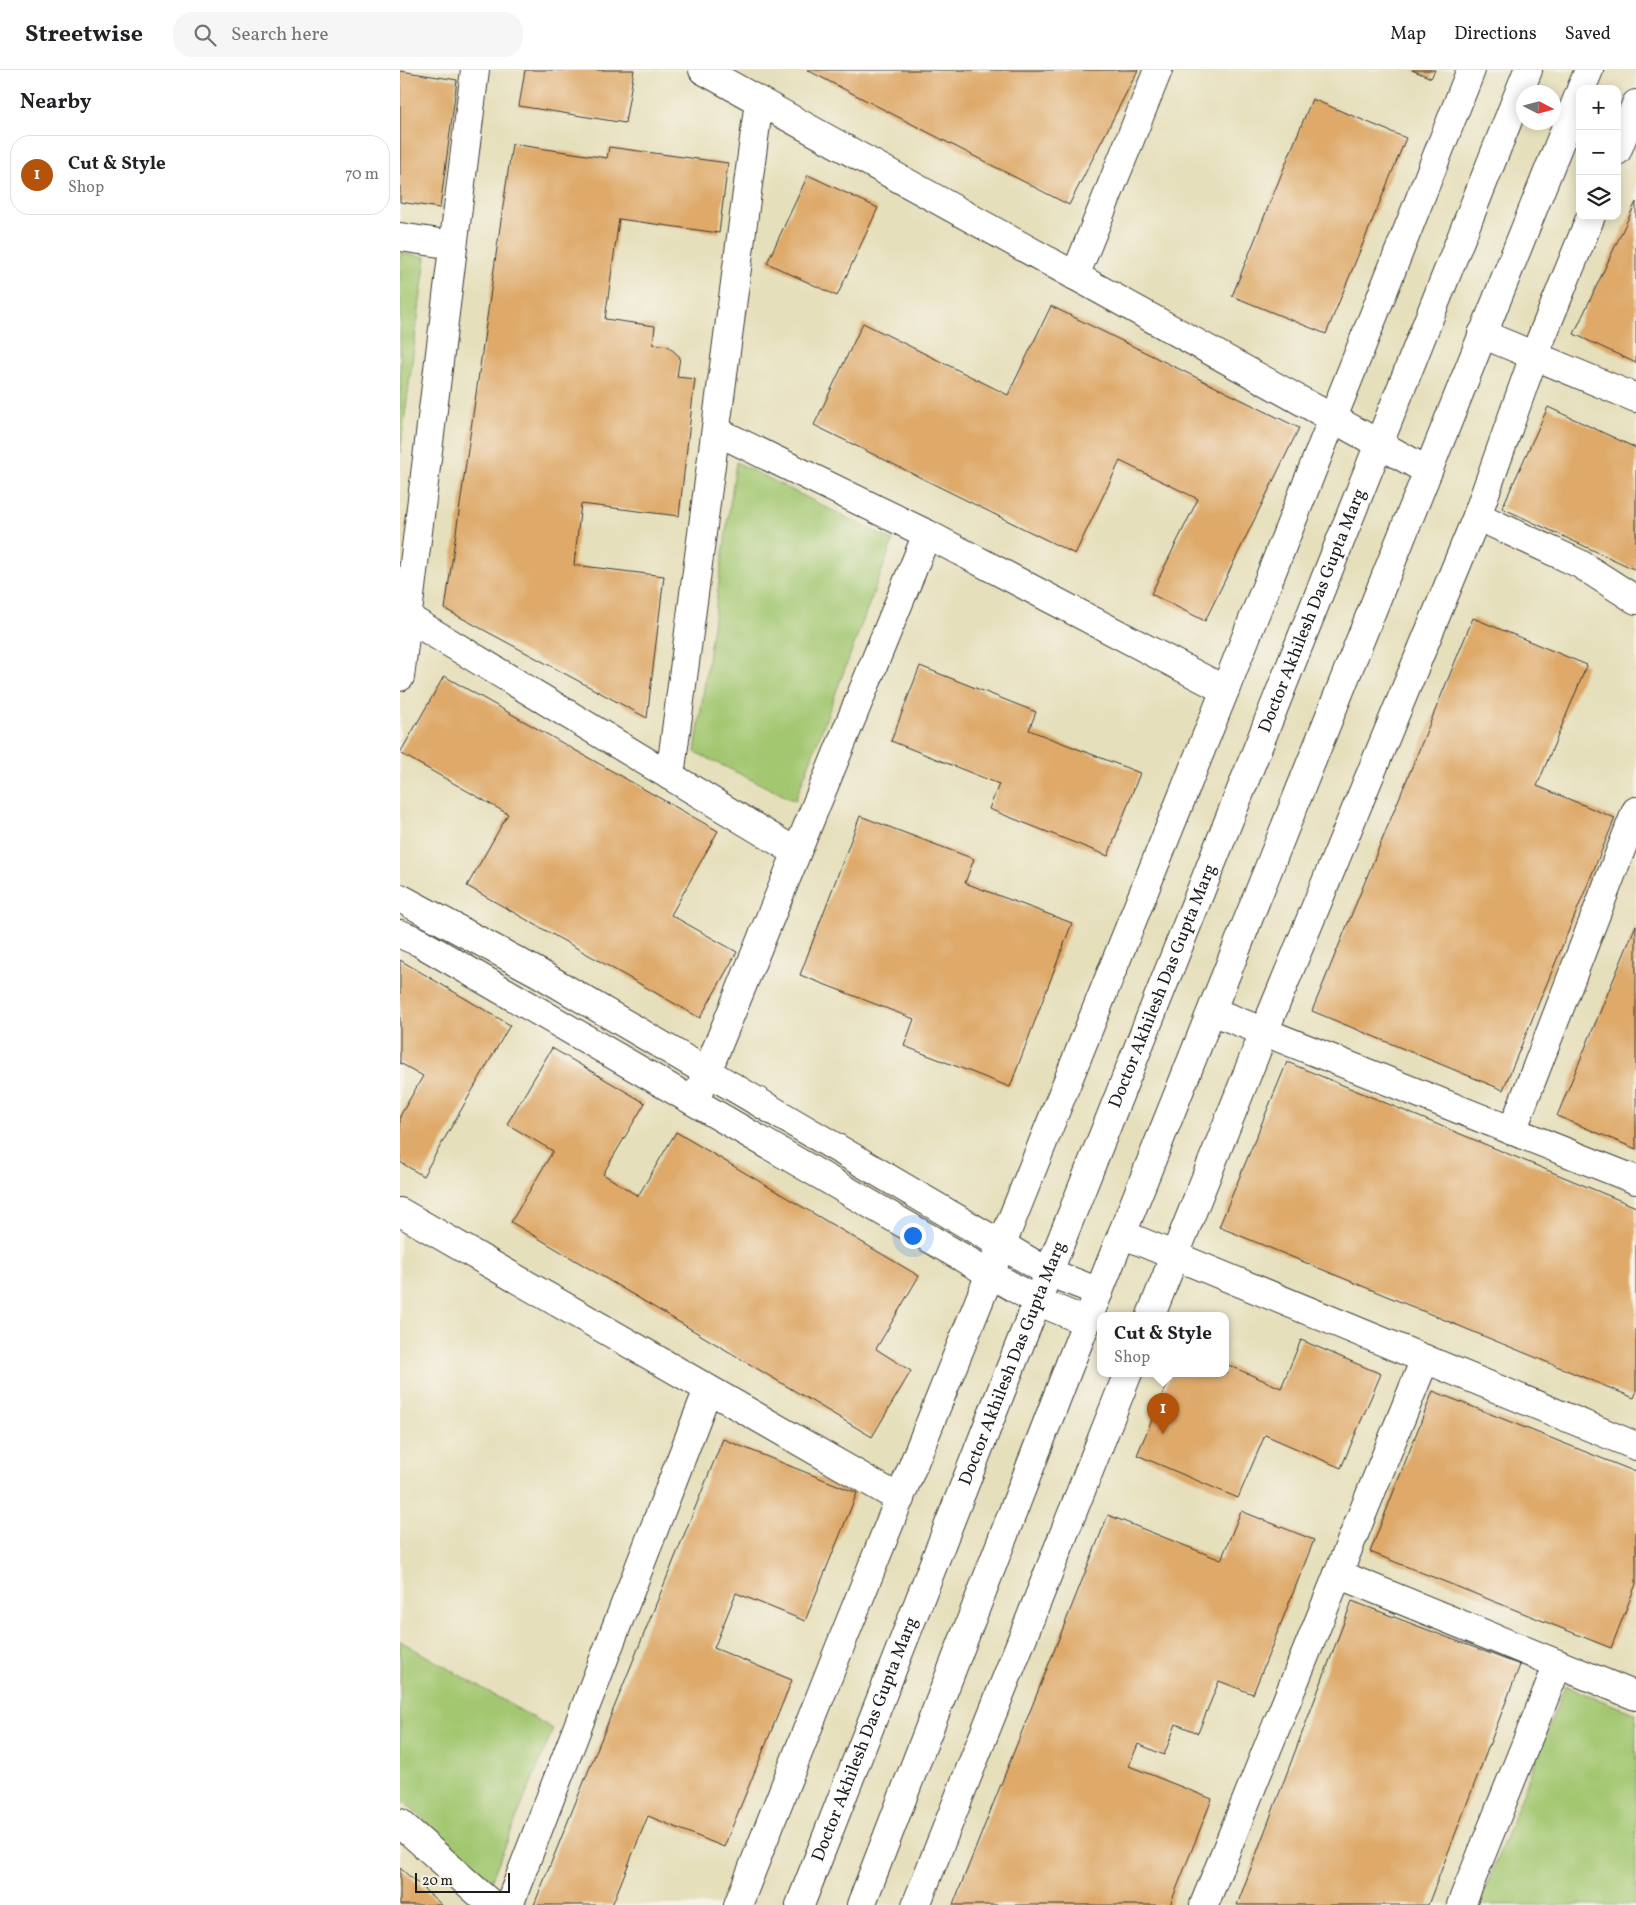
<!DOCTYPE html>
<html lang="en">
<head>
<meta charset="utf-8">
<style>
  :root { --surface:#fff; --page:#f6f6f6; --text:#202124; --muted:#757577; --line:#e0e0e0; --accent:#b45309 }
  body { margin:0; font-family:Vollkorn,serif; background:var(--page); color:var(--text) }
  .controls { position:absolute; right:15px; top:15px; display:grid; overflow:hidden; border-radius:10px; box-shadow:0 2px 12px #0003 }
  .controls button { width:45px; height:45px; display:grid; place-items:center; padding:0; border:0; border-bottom:1px solid var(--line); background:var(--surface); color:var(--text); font:25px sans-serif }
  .compass { position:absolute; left:1116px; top:15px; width:45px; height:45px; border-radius:50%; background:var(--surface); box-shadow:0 2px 12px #0003; rotate:96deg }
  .scale { position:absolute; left:15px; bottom:12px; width:95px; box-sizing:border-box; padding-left:5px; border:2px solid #1c1c1c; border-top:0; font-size:14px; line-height:18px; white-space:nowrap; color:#1c1c1c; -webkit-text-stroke:4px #f7f3e8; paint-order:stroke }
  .you { position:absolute; left:512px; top:1165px; width:18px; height:18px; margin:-12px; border:4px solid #fff; border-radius:50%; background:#1a73e8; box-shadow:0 0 0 8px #1a73e833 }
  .badge { display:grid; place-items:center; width:32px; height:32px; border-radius:50%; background:var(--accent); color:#fff; font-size:16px; font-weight:700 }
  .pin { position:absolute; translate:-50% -41px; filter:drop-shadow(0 1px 2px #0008) }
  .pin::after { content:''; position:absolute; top:26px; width:18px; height:15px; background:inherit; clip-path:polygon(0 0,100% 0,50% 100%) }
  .popup { position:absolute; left:697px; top:1242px; width:132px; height:65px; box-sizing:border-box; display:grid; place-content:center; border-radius:10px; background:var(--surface); filter:drop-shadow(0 1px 4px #0005); font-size:16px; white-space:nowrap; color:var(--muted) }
  .popup b { font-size:19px; color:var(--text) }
  .popup::after { content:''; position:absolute; left:50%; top:100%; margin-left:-10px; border:10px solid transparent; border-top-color:var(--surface) }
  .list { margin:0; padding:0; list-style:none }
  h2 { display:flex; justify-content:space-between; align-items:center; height:65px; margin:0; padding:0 20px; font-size:21px }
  h2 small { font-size:16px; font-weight:400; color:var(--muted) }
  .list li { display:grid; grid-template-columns:32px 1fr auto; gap:15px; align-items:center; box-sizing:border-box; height:80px; margin:0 10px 10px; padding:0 10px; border:1px solid var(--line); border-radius:20px }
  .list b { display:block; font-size:19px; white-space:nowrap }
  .list p { margin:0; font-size:16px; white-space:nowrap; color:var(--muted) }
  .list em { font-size:16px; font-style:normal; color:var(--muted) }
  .icon { flex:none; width:28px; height:28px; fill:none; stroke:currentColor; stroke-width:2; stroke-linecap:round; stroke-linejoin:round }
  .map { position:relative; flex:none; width:1236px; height:1835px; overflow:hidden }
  header { display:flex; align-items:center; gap:30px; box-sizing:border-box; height:70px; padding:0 25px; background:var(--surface); border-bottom:1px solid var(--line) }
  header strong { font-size:24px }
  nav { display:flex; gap:28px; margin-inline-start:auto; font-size:18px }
  .search { width:350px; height:45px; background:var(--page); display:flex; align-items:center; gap:12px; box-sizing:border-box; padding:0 18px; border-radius:20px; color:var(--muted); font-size:19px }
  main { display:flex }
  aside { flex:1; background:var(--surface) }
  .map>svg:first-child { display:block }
</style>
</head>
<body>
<header>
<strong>Streetwise</strong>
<div class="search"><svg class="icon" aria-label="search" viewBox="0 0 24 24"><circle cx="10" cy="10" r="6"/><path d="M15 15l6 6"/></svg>Search here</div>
<nav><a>Map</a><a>Directions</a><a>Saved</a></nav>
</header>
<main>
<aside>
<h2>Nearby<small></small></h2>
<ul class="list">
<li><span class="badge">1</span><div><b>Cut &amp; Style</b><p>Shop</p></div><em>70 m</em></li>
</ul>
</aside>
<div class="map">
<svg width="1236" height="1835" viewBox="0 0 1236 1835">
  <rect width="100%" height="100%" fill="#f7f3e8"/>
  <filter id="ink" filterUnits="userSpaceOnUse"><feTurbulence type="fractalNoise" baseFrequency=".02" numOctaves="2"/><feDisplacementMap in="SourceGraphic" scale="10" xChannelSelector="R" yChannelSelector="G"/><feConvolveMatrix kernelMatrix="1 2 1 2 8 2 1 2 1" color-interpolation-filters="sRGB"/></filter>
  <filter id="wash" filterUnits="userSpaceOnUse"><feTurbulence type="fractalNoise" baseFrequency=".0096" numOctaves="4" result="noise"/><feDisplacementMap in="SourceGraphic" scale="20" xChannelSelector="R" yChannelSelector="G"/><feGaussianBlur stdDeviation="1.12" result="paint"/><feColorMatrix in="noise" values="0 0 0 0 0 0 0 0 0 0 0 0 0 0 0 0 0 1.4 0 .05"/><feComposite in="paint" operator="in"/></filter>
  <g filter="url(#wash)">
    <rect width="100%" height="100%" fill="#e6dfbb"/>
    <!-- green -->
    <path fill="#a3c771" stroke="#607246" d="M0,183l26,4 -26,196z
      M336,392l157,79 -98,260 -100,-49z
      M0,1571l153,88 -62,152 -91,-83z
      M1165,1616l71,28v191h-157z"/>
    <g id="blocks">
      <!-- building -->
      <path fill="#dea969" d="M125,0h109l-9,53 -106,-17z
        M407,0h331l-69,135z
        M1012,0h23l-4,8z
        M0,1l57,9 -17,128 -40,-6z
        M912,29l94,39 -80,196 -94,-38z
        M112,74l95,14 2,-11 119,16 -9,70 -100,-14 -14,100 50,7 -2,18 15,2 12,11 -3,20 18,2 -16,137 -98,-12 -7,61 90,11 -17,142 -202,-109z
        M408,105l70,33 -41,88 -70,-33z
        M1236,132v161l-62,-29z
        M651,236l248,122 -94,193 -54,-27 47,-95 -78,-38 -45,93 -261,-129 49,-102 145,72z
        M1148,337l88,41v122l-134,-62z
        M1073,548l114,47 -50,121 78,32 -112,272 -191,-79z
        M520,596l116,46 -7,18 111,43 -32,83 -119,-47 10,-25 -108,-43z
        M44,606l274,155 -47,84 66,37 -37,66 -233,-132 41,-72 -108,-61z
        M460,746l114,43 -9,24 107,40 -62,164 -106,-41 10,-27 -114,-44z
        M1236,855v224l-79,-33z
        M0,890l110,65 -87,151 -23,-14v-46l23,-40 -23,-13z
        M152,978l93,55 -42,71 35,22 38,-64 243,144 -43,73 35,22 -39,66 -361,-215 42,-71 -46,-27z
        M887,992l349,145v186l-2,5 -415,-171z
        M901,1270l80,34 -40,94 -76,-33 -27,63 -101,-43 35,-82h54v-9l55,24z
        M1033,1321l203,81v112l-25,64 -241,-96z
        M323,1369l134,54 -52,128 -69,-28 -22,55 78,32 -68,167 -76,-31 -36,89h-78z
        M841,1441l73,29 -61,154 -34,-13 -21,52 -22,-9 -12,31 -26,-11 -9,22 83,33 -42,106h-217l155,-390 113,45z
        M952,1531l168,64 -92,240h-191z
        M0,1798l42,37h-42z"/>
    </g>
  </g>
  <g filter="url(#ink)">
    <use href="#blocks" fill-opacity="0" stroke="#3a3934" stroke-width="1"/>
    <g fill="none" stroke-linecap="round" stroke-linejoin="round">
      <defs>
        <g id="minor">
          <path d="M303,0l725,401"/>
          <path d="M1181,19l8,-19"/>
          <path d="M1217,81l19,-47"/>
          <path d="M0,167l53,8"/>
          <path d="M675,206l83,-206"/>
          <path d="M1082,264l154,64"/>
          <path d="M316,361l211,103 298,156"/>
          <path d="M1077,446l103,48 56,36"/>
          <path d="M0,544l7,3 389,235"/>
          <path d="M0,607l75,-607"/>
          <path d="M270,706l89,-675"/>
          <path d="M0,828l137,74 511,300 51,20"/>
          <path d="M0,864l19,8 618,359 50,21"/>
          <path d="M812,941l424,169"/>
          <path d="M300,1019l227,-555"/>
          <path d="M1112,1061l124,-320"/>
          <path d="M0,1142l500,287"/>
          <path d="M722,1164l514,212"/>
          <path d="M751,1245l113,-283 213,-516 57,-160 57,-140"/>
          <path d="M938,1504l298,122"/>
          <path d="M0,1753l92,82"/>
          <path d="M109,1835l199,-516"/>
          <path d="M338,1835l101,-256 386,-959 246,-620"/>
          <path id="s1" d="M400,1835l204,-521 524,-1314"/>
          <path d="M461,1835l210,-544 509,-1269"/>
          <path d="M516,1835l212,-532"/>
          <path d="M804,1835l221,-546"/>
          <path d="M1061,1835l97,-241"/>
        </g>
      </defs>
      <!-- minor casing -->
      <use href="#minor" stroke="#3a3934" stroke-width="30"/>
      <!-- minor -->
      <use href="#minor" stroke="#fff" stroke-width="28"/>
    </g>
  </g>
  <g text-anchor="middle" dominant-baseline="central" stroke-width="4" stroke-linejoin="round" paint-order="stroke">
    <!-- street labels -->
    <g font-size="18" fill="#1c1c1c" stroke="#f7f3e8">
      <text stroke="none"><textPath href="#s1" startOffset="1392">Doctor Akhilesh Das Gupta Marg</textPath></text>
      <text stroke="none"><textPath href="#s1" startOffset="988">Doctor Akhilesh Das Gupta Marg</textPath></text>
      <text stroke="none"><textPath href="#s1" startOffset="582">Doctor Akhilesh Das Gupta Marg</textPath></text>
      <text stroke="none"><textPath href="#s1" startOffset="178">Doctor Akhilesh Das Gupta Marg</textPath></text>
    </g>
  </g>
</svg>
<div class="controls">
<button>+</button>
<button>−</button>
<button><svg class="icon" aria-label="layers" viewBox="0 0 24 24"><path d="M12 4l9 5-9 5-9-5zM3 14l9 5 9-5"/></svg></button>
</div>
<svg class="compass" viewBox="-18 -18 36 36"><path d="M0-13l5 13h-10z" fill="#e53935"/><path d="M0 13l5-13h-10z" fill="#757577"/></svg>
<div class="scale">20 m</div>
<div class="you"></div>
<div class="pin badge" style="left:763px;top:1364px">1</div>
<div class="popup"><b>Cut &amp; Style</b>Shop</div>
</div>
</main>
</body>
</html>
